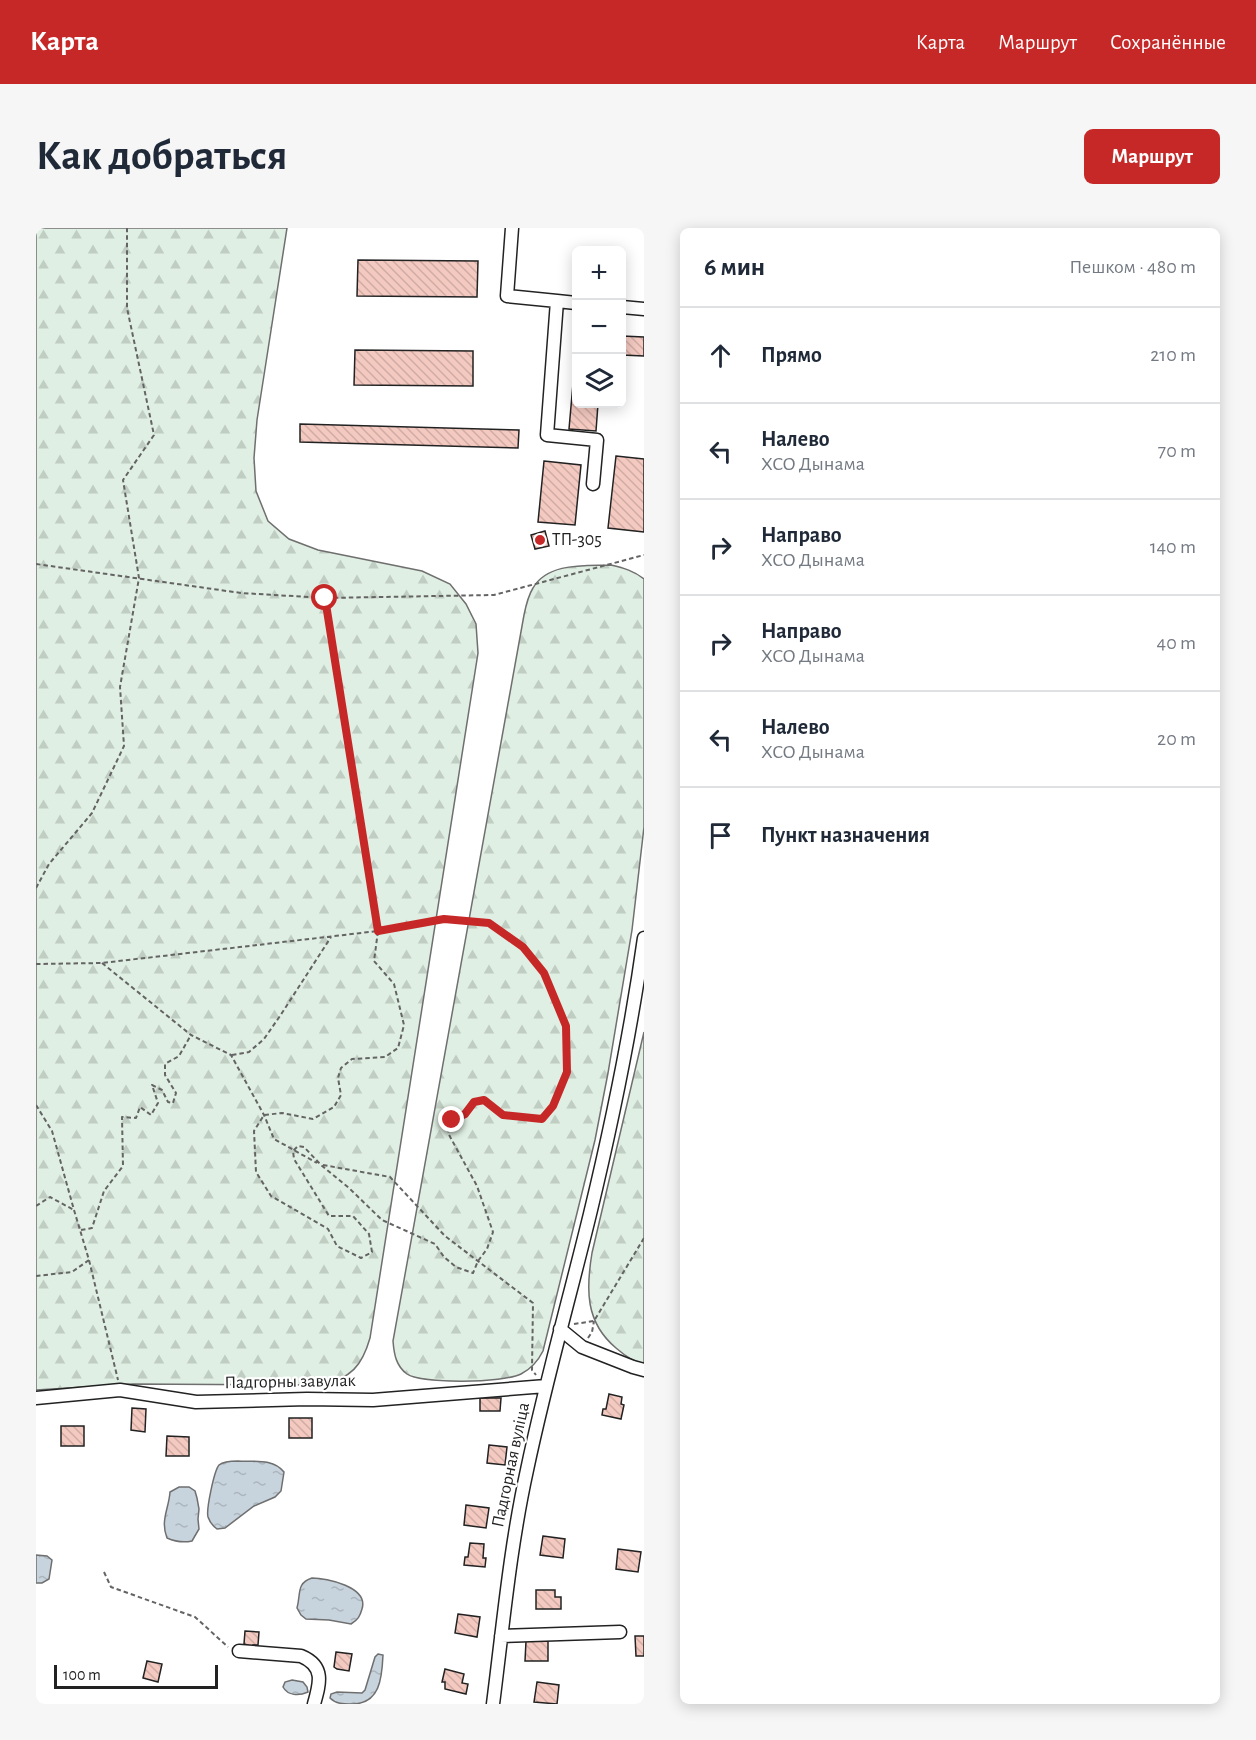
<!DOCTYPE html>
<html lang="ru">
<head>
<meta charset="utf-8">
<style>
  :root { --surface:#fff; --page:#f6f6f7; --text:#1f2937; --muted:#747a83; --line:#e0e1e3; --accent:#c62828 }
  body { margin:0; font-family:"Alegreya Sans",sans-serif; background:var(--page); color:var(--text) }
  .controls { position:absolute; right:18px; top:18px; display:grid; overflow:hidden; border-radius:9px; box-shadow:0 3px 15px #0003 }
  .controls button { width:54px; height:54px; display:grid; place-items:center; padding:0; border:0; border-bottom:2px solid var(--line); background:var(--surface); color:var(--text); font:30px sans-serif }
  .scale { position:absolute; left:18px; bottom:15px; width:164px; box-sizing:border-box; padding-left:6px; border:3px solid #222; border-top:0; font-size:16px; line-height:21px; white-space:nowrap; color:#222; -webkit-text-stroke:4px #fff; paint-order:stroke }
  .stop { position:absolute; width:18px; height:18px; margin:-14px; border:4px solid #c62828; border-radius:50%; background:#fff }
  .stop.end { background:#c62828; border-color:#fff; box-shadow:0 2px 6px #0008 }
  .list { margin:0; padding:0; list-style:none }
  h2 { display:flex; justify-content:space-between; align-items:center; height:78px; margin:0; padding:0 24px; font-size:26px }
  h2 small { font-size:20px; font-weight:400; color:var(--muted) }
  .list li { display:grid; grid-template-columns:39px 1fr auto; gap:18px; align-items:center; box-sizing:border-box; height:96px; padding:0 24px; border-top:2px solid var(--line) }
  .list b { display:block; font-size:22px; white-space:nowrap }
  .list p { margin:0; font-size:20px; white-space:nowrap; color:var(--muted) }
  .list em { font-size:20px; font-style:normal; color:var(--muted) }
  .icon { flex:none; width:33px; height:33px; fill:none; stroke:currentColor; stroke-width:2; stroke-linecap:round; stroke-linejoin:round }
  .map { position:relative; flex:none; width:608px; height:1476px; overflow:hidden; border-radius:9px }
  header { display:flex; align-items:center; gap:36px; box-sizing:border-box; height:84px; padding:0 30px; background:var(--accent); color:#fff }
  header strong { font-size:28px }
  nav { display:flex; gap:33px; margin-inline-start:auto; font-size:21px }
  .intro { display:flex; align-items:center; justify-content:space-between; box-sizing:border-box; height:144px; padding:0 36px }
  h1 { margin:0; font-size:42px }
  .button { padding:15px 27px; border-radius:9px; background:var(--accent); color:#fff; font-size:21px; font-weight:700 }
  main { display:flex; gap:36px; padding:0 36px }
  aside { flex:1; background:var(--surface); border-radius:9px; box-shadow:0 3px 15px #0003 }
  .map>svg:first-child { display:block }
</style>
</head>
<body>
<header>
<strong>Карта</strong>
<nav><a>Карта</a><a>Маршрут</a><a>Сохранённые</a></nav>
</header>
<div class="intro"><h1>Как добраться</h1><a class="button">Маршрут</a></div>
<main>
<div class="map">
<svg width="608" height="1476" viewBox="0 0 608 1476">
  <defs>
    <pattern id="forest-firs" width="22" height="20" patternUnits="userSpaceOnUse" patternTransform="scale(1.5)"><rect width="22" height="20" fill="#e0efe3"/><path d="M5 1l3.5 6h-7zM16 11l3.5 6h-7z" fill="#c0cdc2"/></pattern>
    <pattern id="water-ripples" width="26" height="14" patternUnits="userSpaceOnUse" patternTransform="scale(1.5)"><rect width="26" height="14" fill="#c7d3dd"/><path d="M2 4q2-2 4 0t4 0M15 11q2-2 4 0t4 0" fill="none" stroke="#abb5bd"/></pattern>
    <pattern id="building-back-hatch" width="6" height="6" patternUnits="userSpaceOnUse" patternTransform="scale(1.5)"><rect width="6" height="6" fill="#f3c9c0"/><path d="M-1 5l2 2M0 0l6 6M5-1l2 2" fill="none" stroke="#d0aca5"/></pattern>
  </defs>
  <rect width="100%" height="100%" fill="#fff"/>
  <!-- forest -->
  <path fill="url(#forest-firs)" stroke="#6f6f6f" stroke-width="1.5" d="M0,0h251l-30,192 -3,38 2,33 12,30 21,18 29,11 104,21 28,13 16,20 10,20 2,29 -108,685c-8,28 -19,40 -48,47l-189,-1 -97,6z
    M575,337c13,3 23,6 33,14v248l-12,103 -24,143 -13,67 -52,211c-5,10 -12,18 -22,23 -18,9 -99,10 -114,0 -11,-8 -13,-20 -14,-33l131,-726c2,-10 4,-19 9,-27 15,-26 53,-22 78,-23z
    M608,804v332c-11,-2 -20,-9 -28,-16 -31,-26 -30,-59 -24,-95z"/>
  <!-- water -->
  <path fill="url(#water-ripples)" stroke="#6f6f6f" stroke-width="1.5" d="M202,1233c16,1 35,-3 46,11l-3,19 -6,6 -21,9 -29,22 -8,1c-4,-3 -7,-6 -9,-12 -2,-7 6,-46 11,-52 5,-4 13,-4 19,-4z
    M143,1259h10l6,4 2,7 2,11 -1,10 1,10 -7,12c-9,2 -16,1 -25,-3 -7,-17 2,-30 3,-46z
    M0,1327l11,1 5,4 -3,19 -7,4h-6z
    M276,1350c15,0 57,9 50,31 -2,7 -4,11 -11,15l-22,-4 -23,-1 -5,-4 -4,-7c4,-14 -1,-25 15,-30z
    M342,1426l5,1c-1,23 -3,49 -31,49 -9,0 -16,0 -22,-6l1,-4 6,-2 25,1 3,-3 10,-33z
    M256,1452l11,2 4,5 1,5c-9,4 -20,4 -25,-5l2,-5z"/>
  <!-- building -->
  <path fill="url(#building-back-hatch)" stroke="#222" stroke-width="1.5" d="M322,32l120,1 -1,36 -120,-1z
    M586,108l22,1v19l-22,-1z
    M319,122l118,1v35l-119,-1z
    M540,122v54h22l-2,27 -27,-2z
    M264,196l219,6 -1,18 -218,-6z
    M580,228l28,3v73l-36,-4z
    M508,233l37,4 -6,60 -37,-3z
    M509,303l4,15 -14,3 -4,-14z
    M573,1166l13,3 -1,7 3,1 -3,14 -19,-4 1,-6h3z
    M444,1170h21l-1,13h-20z
    M96,1180l14,1 -1,23 -14,-2z
    M253,1190h23v20h-23z
    M25,1198h23v20h-23z
    M131,1208l22,1v19h-23z
    M453,1217l18,2 -2,18 -18,-2z
    M430,1277l23,3 -3,20 -22,-3z
    M507,1308l22,3 -2,19 -23,-3z
    M434,1315l14,1 -1,14h3l-1,9 -21,-2 1,-8h3z
    M582,1321l23,3 -3,20 -22,-3z
    M500,1362h19v7h6v12h-25z
    M422,1386l22,3 -3,20 -22,-4z
    M209,1403l14,1 -1,13h-5v2l-9,-3z
    M599,1408h9v20h-8z
    M490,1413h22v20h-23z
    M300,1424l16,2 -3,17 -12,-2 -3,-2z
    M111,1433l15,3 -4,18 -15,-4z
    M409,1441l19,5 -2,9 6,1 -2,10 -21,-5v-7h-3z
    M501,1454l22,3 -2,19 -23,-2z"/>
  <g fill="none" stroke-linecap="round" stroke-linejoin="round">
    <defs>
      <path id="minor" d="M476,0l-5,68 50,5
        M540,75l-19,-2 -10,134 50,5 -4,44
        M586,79l22,2
        M524,1101l22,18 51,20 11,3
        M0,1170l84,-8 76,12 111,-3 66,1 173,-14
        M465,1408l119,-4
        M203,1423l62,5c24,10 19,27 13,48
        M457,1476c10,-78 17,-157 34,-234 18,-86 42,-170 63,-256 22,-91 41,-183 54,-276"/>
    </defs>
    <!-- minor casing -->
    <use href="#minor" stroke="#222" stroke-width="15"/>
    <!-- path -->
    <path stroke="#646464" stroke-width="2" stroke-dasharray="4.5 3" stroke-linecap="butt" d="M0,336l205,29 84,5 169,-3 150,-40
      M289,370l53,333 -4,30 20,23 10,41 -6,23 -13,9 -33,2 -11,9 -3,10 3,17 -7,12 -21,12 -31,-6 -18,2 -10,16 2,41 15,24 57,33 9,17 24,12 11,-6 -3,-18 -16,-18h-24l-35,-57 -1,-8 5,-5 6,1 17,18 28,23 33,32 53,24 9,13 12,10 17,6 5,-12 9,-12 6,-17 -16,-46 -29,-53 3,-13 14,-6 9,-12 10,-2 19,15 39,4 11,-13 14,-34 -2,-46 -21,-53 -21,-26 -34,-24 -45,-4 -66,12
      M0,660l13,-24 43,-51 32,-67 -4,-59 19,-109 -16,-98 31,-45 -27,-127v-80
      M66,735l89,72 40,20 33,60 10,24 43,24
      M0,736l66,-1 276,-32
      M196,827l17,-3 15,-13 16,-23 51,-79
      M0,877l16,26 22,79 15,50 29,120
      M287,937l67,12 55,59 88,67 -1,67 4,5
      M0,978l14,-9 24,13
      M45,1002l11,-2 12,-37 19,-25 -1,-49 14,1 4,-11 11,8 7,-12 -6,-18 10,5 6,12 5,1 3,-10 -11,-18v-11l14,-8 12,-21
      M0,1048l36,-4 17,-12
      M538,1096l20,-3 50,-83
      M552,1110l4,-6 2,-11
      M68,1344l7,15 84,30 33,30"/>
    <!-- minor -->
    <use href="#minor" stroke="#fff" stroke-width="12"/>
  </g>
  <g fill="none" stroke-linecap="round" stroke-linejoin="round">
    <!-- route -->
    <path stroke="#c62828" stroke-width="8" d="M289,370l53,333 66,-12 45,4 34,24 21,26 22,53 1,46 -14,34 -11,13 -39,-4 -19,-15 -10,2 -9,12 -13,6"/>
  </g>
  <!-- markers -->
  <circle fill="#c62828" stroke="#fff" stroke-width="2" cx="504" cy="312" r="6"/>
  <g text-anchor="middle" dominant-baseline="central" stroke-width="4.5" stroke-linejoin="round" paint-order="stroke">
    <!-- poi labels -->
    <g font-size="18" fill="#222" stroke="#fff" text-anchor="start">
      <text x="516" y="312">ТП-305</text>
    </g>
    <!-- street labels -->
    <g font-size="18" fill="#222" stroke="#fff">
      <text transform="translate(254 1154) rotate(-1)">Падгорны завулак</text>
      <text transform="translate(475 1237) rotate(-78)">Падгорная вуліца</text>
    </g>
  </g>
</svg>
<div class="controls">
<button>+</button>
<button>−</button>
<button><svg class="icon" aria-label="layers" viewBox="0 0 24 24"><path d="M12 4l9 5-9 5-9-5zM3 14l9 5 9-5"/></svg></button>
</div>
<div class="scale">100 m</div>
<div class="stop" style="left:289px;top:370px"></div>
<div class="stop end" style="left:416px;top:892px"></div>
</div>
<aside>
<h2>6 мин<small>Пешком · 480 m</small></h2>
<ul class="list">
<li><svg class="icon" aria-label="ahead" viewBox="0 0 24 24"><path d="M12 20V5M6 11l6-6 6 6"/></svg><div><b>Прямо</b></div><em>210 m</em></li>
<li><svg class="icon" aria-label="left" viewBox="0 0 24 24"><path d="M17 20v-9H6M10 6l-5 5 5 5"/></svg><div><b>Налево</b><p>XCO Дынама</p></div><em>70 m</em></li>
<li><svg class="icon" aria-label="right" viewBox="0 0 24 24"><path d="M7 20v-9h11M14 6l5 5-5 5"/></svg><div><b>Направо</b><p>XCO Дынама</p></div><em>140 m</em></li>
<li><svg class="icon" aria-label="right" viewBox="0 0 24 24"><path d="M7 20v-9h11M14 6l5 5-5 5"/></svg><div><b>Направо</b><p>XCO Дынама</p></div><em>40 m</em></li>
<li><svg class="icon" aria-label="left" viewBox="0 0 24 24"><path d="M17 20v-9H6M10 6l-5 5 5 5"/></svg><div><b>Налево</b><p>XCO Дынама</p></div><em>20 m</em></li>
<li><svg class="icon" aria-label="arrive" viewBox="0 0 24 24"><path d="M6 21V4h12l-3 4 3 4H6"/></svg><div><b>Пункт назначения</b></div></li>
</ul>
</aside>
</main>
</body>
</html>
